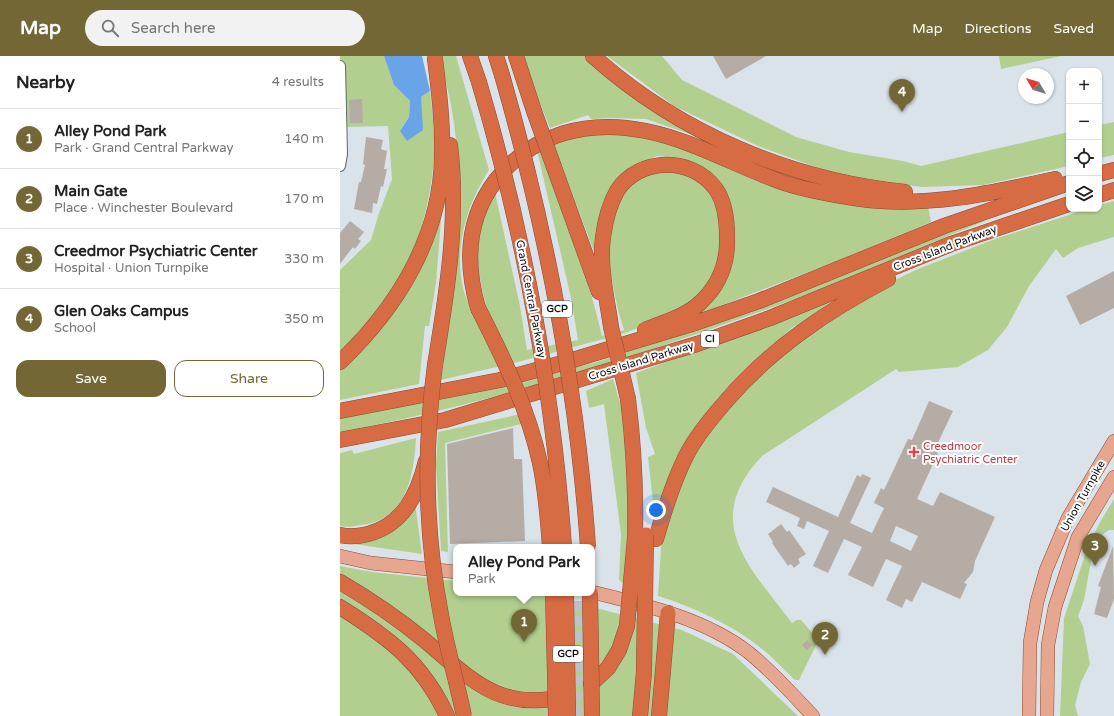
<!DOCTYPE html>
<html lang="en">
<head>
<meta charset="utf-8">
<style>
  :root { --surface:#fff; --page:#f2f2f2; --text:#222; --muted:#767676; --line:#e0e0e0; --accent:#736835 }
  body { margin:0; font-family:"Varela Round",sans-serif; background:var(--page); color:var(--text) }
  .controls { position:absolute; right:12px; top:12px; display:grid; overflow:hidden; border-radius:8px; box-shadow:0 1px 3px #0004 }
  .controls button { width:36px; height:36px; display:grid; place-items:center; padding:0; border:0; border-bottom:1px solid var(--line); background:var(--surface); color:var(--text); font:20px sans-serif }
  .compass { position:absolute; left:678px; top:12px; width:36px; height:36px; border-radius:50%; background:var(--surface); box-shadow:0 1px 3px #0004; rotate:308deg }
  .you { position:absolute; left:316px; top:454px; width:14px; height:14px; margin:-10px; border:3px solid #fff; border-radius:50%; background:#1a73e8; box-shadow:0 0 0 6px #1a73e833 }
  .badge { display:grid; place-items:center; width:26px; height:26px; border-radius:50%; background:var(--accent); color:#fff; font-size:13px; font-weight:700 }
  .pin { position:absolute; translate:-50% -33px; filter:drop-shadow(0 1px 2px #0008) }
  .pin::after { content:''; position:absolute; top:21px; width:14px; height:12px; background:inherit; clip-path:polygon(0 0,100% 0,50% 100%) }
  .popup { position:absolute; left:113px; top:488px; width:142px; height:52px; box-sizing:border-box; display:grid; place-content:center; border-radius:8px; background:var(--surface); filter:drop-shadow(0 1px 3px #0005); font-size:13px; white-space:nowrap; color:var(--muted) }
  .popup b { font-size:15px; color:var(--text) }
  .popup::after { content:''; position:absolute; left:50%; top:100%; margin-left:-8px; border:8px solid transparent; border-top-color:var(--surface) }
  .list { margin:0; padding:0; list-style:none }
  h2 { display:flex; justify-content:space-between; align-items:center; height:52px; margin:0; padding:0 16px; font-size:17px }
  h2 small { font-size:13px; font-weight:400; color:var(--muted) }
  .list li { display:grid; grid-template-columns:26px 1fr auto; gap:12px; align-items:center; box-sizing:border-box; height:60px; padding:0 16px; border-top:1px solid var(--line) }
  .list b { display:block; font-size:15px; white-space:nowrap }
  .list p { margin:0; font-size:13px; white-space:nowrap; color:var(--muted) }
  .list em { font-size:13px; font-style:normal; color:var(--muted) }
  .actions { display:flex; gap:8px; padding:12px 16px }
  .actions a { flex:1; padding:9px 0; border:1px solid var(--accent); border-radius:12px; text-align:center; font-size:14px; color:var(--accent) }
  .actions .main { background:var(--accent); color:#fff }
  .icon { flex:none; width:22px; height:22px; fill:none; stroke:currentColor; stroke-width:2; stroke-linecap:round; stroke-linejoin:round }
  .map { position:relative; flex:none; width:774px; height:660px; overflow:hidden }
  header { display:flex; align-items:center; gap:24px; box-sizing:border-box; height:56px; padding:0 20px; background:var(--accent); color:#fff }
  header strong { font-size:19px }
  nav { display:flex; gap:22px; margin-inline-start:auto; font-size:14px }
  .search { width:280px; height:36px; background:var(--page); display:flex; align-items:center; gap:10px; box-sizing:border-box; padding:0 14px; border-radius:22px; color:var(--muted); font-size:15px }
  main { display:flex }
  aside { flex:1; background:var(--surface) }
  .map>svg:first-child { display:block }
</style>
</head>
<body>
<header>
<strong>Map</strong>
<div class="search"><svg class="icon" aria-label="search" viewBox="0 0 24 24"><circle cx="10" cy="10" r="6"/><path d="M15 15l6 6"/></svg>Search here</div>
<nav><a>Map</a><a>Directions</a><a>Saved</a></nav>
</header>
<main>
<aside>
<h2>Nearby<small>4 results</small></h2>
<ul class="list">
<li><span class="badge">1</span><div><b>Alley Pond Park</b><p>Park · Grand Central Parkway</p></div><em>140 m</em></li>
<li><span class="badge">2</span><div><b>Main Gate</b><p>Place · Winchester Boulevard</p></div><em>170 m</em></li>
<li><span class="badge">3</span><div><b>Creedmor Psychiatric Center</b><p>Hospital · Union Turnpike</p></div><em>330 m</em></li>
<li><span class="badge">4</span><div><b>Glen Oaks Campus</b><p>School</p></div><em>350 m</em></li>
</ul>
<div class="actions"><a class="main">Save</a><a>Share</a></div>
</aside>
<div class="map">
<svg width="774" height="660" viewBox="0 0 774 660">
  <rect width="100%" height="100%" fill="#dae3ea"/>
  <!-- green -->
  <path fill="#b2cf90" d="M0,0h44l10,29 16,16 -1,16 -9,13 21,-19v-14l9,-6c3,25 6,51 3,76 -3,40 -21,103 -45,135 -13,19 -32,35 -48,51v-83l31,-30 7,-24 14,-37 -4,-53 -45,1z
    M99,0h17l33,114c-22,34 -35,77 -26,118 2,9 8,19 12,28l12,-7c-13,-48 -13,-74 7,-121l26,118 7,44 51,-10 -7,-42 -34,-148 4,-2c23,62 46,124 61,188l22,-6 -6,-20 -10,-49v-36l10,-28 24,-23 28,-7 29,11 16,22 8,31 -5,36 -17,29 -25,17 -51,20 -103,28 -81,19c12,-81 24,-168 14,-249 -3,-25 -9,-51 -16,-75z
    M181,0h67l131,88 -73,-25 -35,-1 -20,1 -3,-4 -38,13z
    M267,0h55l20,24 114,57 53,15 54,9 18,5 148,-34v34l-86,19 -60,2 -50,-6 -44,-9 -71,-26 -84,-40z
    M659,0h62l-60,13z
    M774,66v33l-15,3v-33z
    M246,78l53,1 43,13 74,29 172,29 3,16 -99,41 -144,55 46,-71v-26l-10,-29 -18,-20 -23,-14 -26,-2 -27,11 -20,21 -10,29 -6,35 -40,-108z
    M774,145v36l-36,11 -15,10 -7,-9 -27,37 -22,41 -19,23 -30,17 -59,5 -3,-3 -134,87c-62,66 -12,111 30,167l5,-3h4l14,16 1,9 -17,35h-4c-12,-11 -24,-25 -38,-35 -29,-22 -64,-38 -99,-49l3,-48 10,-41 25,-59 35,-49 61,-58 63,-42 63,-30 77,-30 92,-30h12v-4z
    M101,164l-5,63 -7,43h-4l-6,58 -79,16v-36l31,-28 64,-113z
    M644,164l1,1c-70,28 -139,59 -209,85 -143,52 -287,98 -436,126v-14l60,-11 194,-44 181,-61 191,-77z
    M512,235l2,2 -61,34 -49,43 -28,30 -30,46 -30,61 -3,-5 -5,-45 7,-3 -9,-26 -10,-55 164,-60z
    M273,323l15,50 1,110 -5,45 -5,-4 2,-46 -17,-130 -15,4 -3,-17z
    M181,358l4,9 -80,20 3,109 -7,-1 -5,-85 2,-34z
    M76,382c-2,37 -9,82 -55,87 -6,1 -14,3 -21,1v-73l12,-3 2,4z
    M774,443v31h-5l-6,4 -9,11 -10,55 -6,16 5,10 7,38 -9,18 -6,23 3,11h-18l4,-98 22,-66 13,-28z
    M75,447l7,51 -82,-12 28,-3z
    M0,510l32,6 84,9v12h81l145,37 51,24 65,62h-458z"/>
  <!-- water -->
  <path fill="#69a4e8" d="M44,0h38l8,35 -9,6 2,33 -16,11 -7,-10 9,-14 1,-16 -16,-16z"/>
  <!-- building -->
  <path fill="#b6aca6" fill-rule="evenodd" d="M373,0h53l-40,23z
    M22,43l1,24h-13l-1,-23z
    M26,81l17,3 -2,9 6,2 -3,18h3l-4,18 -2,-1 -4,18 -4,-1 -1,10 -18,-4 5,-27h2l4,-17 -2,-1z
    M10,165l14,11 -6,7 3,2 -6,8 -2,-2 -13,17v-31z
    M774,215v37l-34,17 -14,-29z
    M589,345l24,10 -19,40 4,2 -21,46 16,7 7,-14 55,25 -20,44 -2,11 -9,11 3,1 -7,15 -38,-17 -10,20 -6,-3 -4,9 -16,-8 16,-34 -16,-7 -13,28 -25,-12 14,-28 -18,-8 -16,34 -15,-7 16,-35 -22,-10 -3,8 -7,-3 3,-8 -34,-16 7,-15 65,30 19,-42 4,2 1,-3 9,4 -21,45 22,10 12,-25 -10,-5 7,-15 3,2 24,-51 4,1zM556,470l22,10 -7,15 -21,-10z
    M173,372l1,31h8l3,82 -75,3 -3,-100z
    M441,468l6,8 2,-2 17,24 -8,5 2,4 -6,5 -3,-4 -3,2 -16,-23 1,-1 -5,-8z
    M773,490l1,53 -7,19 -13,-4 7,-27 -3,-1z
    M467,584l5,5 -5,5 -5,-5z"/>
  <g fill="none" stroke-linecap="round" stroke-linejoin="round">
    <!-- minor-tunnel -->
    <path stroke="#bbc3c9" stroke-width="10" stroke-dasharray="10 5" stroke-linecap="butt" d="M236,660l3,-50v-73"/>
    <defs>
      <path id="minor" d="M0,10l2,88 -2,12"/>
      <path id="major" d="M0,500l31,7 85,9
        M252,536c53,13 111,26 156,60 24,19 44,42 65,64
        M689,660l1,-73 7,-41 9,-32 22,-52 46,-77
        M707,660l1,-71 7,-38 23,-70 36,-60"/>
      <path id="highway" d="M130,0l9,26
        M156,0l6,19
        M176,0l18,55
        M253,0c86,77 197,124 312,136
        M214,111l45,125
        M759,118l15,-4
        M759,139l15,-5
        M138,252c-13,-45 -12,-89 18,-128 37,-47 92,-61 150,-49 45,9 87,33 130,49 26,10 57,15 85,19 66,9 131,-6 194,-20
        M271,271c-4,-29 -12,-60 -8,-90 2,-15 6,-32 14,-46 22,-34 74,-35 98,-3 10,13 12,32 12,49 1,25 -7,47 -26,65 -14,14 -37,20 -56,28
        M0,306c57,-54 101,-125 102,-206 1,-33 -3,-65 -7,-97
        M95,309c12,-73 24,-145 15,-220
        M288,343c6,48 8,92 7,139
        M0,355l160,-31 66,-18 132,-40 61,-21 185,-75 125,-43
        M0,384l105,-20 252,-76 73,-26 181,-74 118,-40
        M0,479c8,2 20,1 28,-1 35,-9 50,-40 58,-73
        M316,483c8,-28 17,-57 30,-83 10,-20 26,-39 41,-56 45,-52 100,-89 161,-121
        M0,526c29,17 57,36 83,57 48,40 76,74 144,57
        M0,551c48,30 83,56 107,109
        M251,628l17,-16 11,-18
        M300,660l4,-44
        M319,660l9,-103"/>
    </defs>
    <!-- minor casing -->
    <use href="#minor" stroke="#5f686e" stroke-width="12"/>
    <!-- major casing -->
    <use href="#major" stroke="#904a32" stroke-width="14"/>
    <!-- highway casing -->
    <use href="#highway" stroke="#904a32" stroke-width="16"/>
    <!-- minor -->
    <use href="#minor" stroke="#fff" stroke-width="10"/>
    <!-- major -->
    <use href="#major" stroke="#e7a68f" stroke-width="13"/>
    <!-- highway -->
    <use href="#highway" stroke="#d76b44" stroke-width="15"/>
    <defs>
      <path id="highway-bridge" d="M162,19c44,154 75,312 86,472
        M139,26c45,152 74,307 85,465
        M194,55l20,56
        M138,252c25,49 50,100 62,155 6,27 8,56 10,84
        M271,271l17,72
        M95,309c-11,83 -10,168 6,250 6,34 16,67 23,101
        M213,537l3,123
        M226,537l2,123
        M250,537l2,123
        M279,594l8,-24 8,-88
        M304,616l2,-137"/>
    </defs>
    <!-- highway-bridge casing -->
    <use href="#highway-bridge" stroke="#904a32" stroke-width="16" stroke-linecap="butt"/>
    <!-- highway-bridge -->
    <use href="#highway-bridge" stroke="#d76b44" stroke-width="15"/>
  </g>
  <!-- markers -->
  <path fill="#e0444e" stroke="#fff" stroke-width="1.5" d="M572 390h4v4h4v4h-4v4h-4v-4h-4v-4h4z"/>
  <g text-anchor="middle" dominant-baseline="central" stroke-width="4" stroke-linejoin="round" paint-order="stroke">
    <!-- shield labels -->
    <g fill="#fff" stroke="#545658" stroke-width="1">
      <rect x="202" y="245" width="30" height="16" rx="3"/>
      <rect x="361" y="275" width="18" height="16" rx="3"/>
      <rect x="213" y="590" width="30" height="16" rx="3"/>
    </g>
    <g font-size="10" font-weight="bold" fill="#0b0e11">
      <text x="217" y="253">GCP</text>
      <text x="370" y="283">CI</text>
      <text x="228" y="598">GCP</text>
    </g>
    <!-- street labels -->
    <g font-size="11" fill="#0b0e11" stroke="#fff">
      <text transform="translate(605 192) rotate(-21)">Cross Island Parkway</text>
      <text transform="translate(191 243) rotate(79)">Grand Central Parkway</text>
      <text transform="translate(301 305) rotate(-17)">Cross Island Parkway</text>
      <text transform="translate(743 440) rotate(-61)">Union Turnpike</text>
    </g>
    <!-- health labels -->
    <g font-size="11" fill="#be3a42" stroke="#fff" text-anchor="start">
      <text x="583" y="390">Creedmoor<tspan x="583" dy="13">Psychiatric Center</tspan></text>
    </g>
  </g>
</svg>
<div class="controls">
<button>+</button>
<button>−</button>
<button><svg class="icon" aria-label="locate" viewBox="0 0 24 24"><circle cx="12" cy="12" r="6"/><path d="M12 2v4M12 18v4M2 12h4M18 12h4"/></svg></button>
<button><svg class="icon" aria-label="layers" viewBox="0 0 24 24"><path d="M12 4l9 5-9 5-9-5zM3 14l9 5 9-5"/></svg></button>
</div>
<svg class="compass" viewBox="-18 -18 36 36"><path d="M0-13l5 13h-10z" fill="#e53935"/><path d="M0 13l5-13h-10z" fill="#767676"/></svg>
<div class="you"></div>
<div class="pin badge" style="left:184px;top:586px">1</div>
<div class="popup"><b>Alley Pond Park</b>Park</div>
<div class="pin badge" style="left:485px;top:599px">2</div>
<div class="pin badge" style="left:755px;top:510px">3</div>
<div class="pin badge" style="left:562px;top:56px">4</div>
</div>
</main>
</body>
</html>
